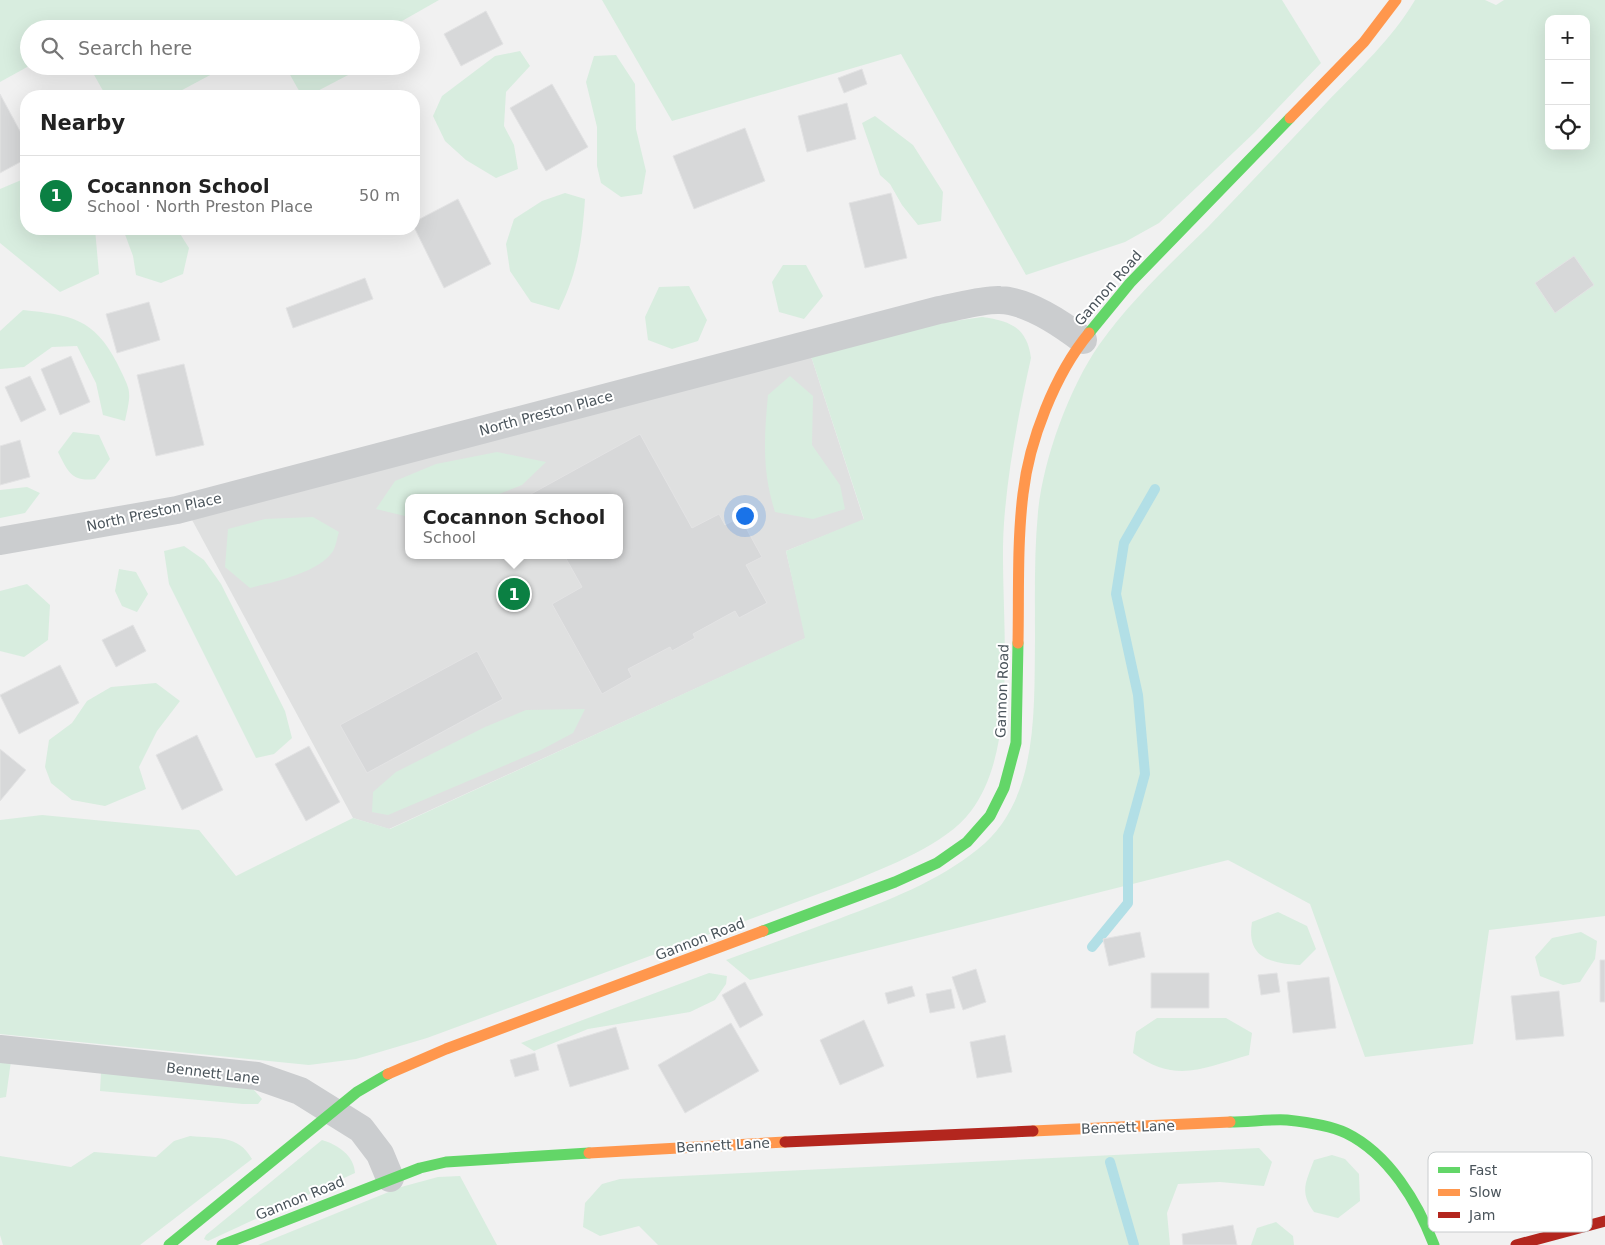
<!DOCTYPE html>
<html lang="en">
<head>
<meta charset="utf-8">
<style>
  :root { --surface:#fff; --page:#f2f2f2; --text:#222; --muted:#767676; --line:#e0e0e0; --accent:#0b8043 }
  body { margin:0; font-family:"DejaVu Sans",sans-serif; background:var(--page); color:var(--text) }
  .controls { position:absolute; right:15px; top:15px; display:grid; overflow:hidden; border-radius:10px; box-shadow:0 5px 20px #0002 }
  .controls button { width:45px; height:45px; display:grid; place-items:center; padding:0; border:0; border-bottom:1px solid var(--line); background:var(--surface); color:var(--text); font:25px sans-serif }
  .you { position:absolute; left:744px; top:515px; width:18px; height:18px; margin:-12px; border:4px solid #fff; border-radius:50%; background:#1a73e8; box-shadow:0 0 0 8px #1a73e833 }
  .badge { display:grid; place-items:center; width:32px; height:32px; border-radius:50%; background:var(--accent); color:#fff; font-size:16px; font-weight:700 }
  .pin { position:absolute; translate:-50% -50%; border:2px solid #fff; box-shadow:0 1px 5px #0006 }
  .popup { position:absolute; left:405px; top:494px; width:218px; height:65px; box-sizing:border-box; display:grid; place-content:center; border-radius:10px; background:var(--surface); filter:drop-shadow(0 1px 4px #0005); font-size:16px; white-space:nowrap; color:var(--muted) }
  .popup b { font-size:19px; color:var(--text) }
  .popup::after { content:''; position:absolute; left:50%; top:100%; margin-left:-10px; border:10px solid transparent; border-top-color:var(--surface) }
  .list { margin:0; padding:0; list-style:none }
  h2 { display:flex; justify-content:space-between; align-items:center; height:65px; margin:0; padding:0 20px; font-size:21px }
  h2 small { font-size:16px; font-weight:400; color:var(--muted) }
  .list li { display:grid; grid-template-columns:32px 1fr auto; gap:15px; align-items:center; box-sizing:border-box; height:80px; padding:0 20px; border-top:1px solid var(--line) }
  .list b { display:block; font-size:19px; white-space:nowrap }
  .list p { margin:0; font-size:16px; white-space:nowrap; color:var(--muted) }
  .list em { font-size:16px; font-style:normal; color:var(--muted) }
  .icon { flex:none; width:28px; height:28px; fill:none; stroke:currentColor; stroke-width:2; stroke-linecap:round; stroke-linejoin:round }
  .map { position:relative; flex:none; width:1605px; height:1245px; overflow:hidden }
  .search { position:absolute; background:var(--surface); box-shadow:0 5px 20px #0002; left:20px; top:20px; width:400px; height:55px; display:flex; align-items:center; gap:12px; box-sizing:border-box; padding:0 18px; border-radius:28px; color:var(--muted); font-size:19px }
  .panel { position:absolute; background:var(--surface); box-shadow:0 5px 20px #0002; left:20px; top:90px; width:400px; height:145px; border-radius:20px }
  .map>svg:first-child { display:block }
</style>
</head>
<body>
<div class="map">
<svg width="1605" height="1245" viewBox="0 0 1605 1245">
  <rect width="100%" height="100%" fill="#f1f1f1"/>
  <!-- education -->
  <path fill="#dfe0e0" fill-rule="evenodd" d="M811,356l53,164 -78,31 20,87 -417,191 -36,-11 -162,-300zM409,498h210v57h-210z"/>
  <!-- green -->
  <path fill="#d8eddf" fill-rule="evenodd" d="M0,0h439l-51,29h-359v37l-29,16z
    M602,0h680l39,63 -67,70 -95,90 -34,19 -99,33 -125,-221 -229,67z
    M1415,0h70l11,5 8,-5h101v916l-116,14 -16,114 -108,13 -55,-153 -82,-44 -478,120 -24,-20c39,-14 77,-28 115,-42 48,-18 96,-36 137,-69 61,-48 56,-139 57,-209 0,-42 -1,-86 3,-128 5,-52 31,-124 61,-167 31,-44 71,-81 109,-118 40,-41 79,-83 119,-125 31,-32 65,-63 88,-102zM1549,19h37v127h-37z
    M520,51l10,15 -24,26 -2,34 10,19 4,24 -22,9 -30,-18 -21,-19 -12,-25 9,-20 53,-40z
    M616,55l19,29 1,45 10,42 -4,23 -21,3 -20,-14 -4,-17v-39l-11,-45 8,-26z
    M89,66h138l-56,30h-65z
    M285,66h70l-5,8 -42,22h-6z
    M875,116l38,29 30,47 -2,29 -23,4 -16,-20 -12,-21 -10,-9 -18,-52z
    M26,178v51h69l4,45 -39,18 -60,-49v-54z
    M565,193l20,6c-3,43 -7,72 -26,111l-28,-8 -21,-31 -4,-27 8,-25 28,-18z
    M123,229h54l12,19 -6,26 -22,9 -25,-8 -3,-19z
    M783,265h23l17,31 -19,23 -25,-7 -7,-30z
    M689,286l18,34 -9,21 -26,8 -24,-9 -3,-23 14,-30z
    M23,310c47,5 71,8 94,53 14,29 15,26 8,58l-22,-6 -7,-32 -19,-37 -25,1 -28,20 -24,2v-38z
    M982,317c28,4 45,10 49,41 -12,54 -23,109 -27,165 -6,83 19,219 -33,288 -25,34 -85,56 -123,72l-421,155 -71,21 -47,6 -309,-31v-214l42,-5 157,15 37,46 117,-58 37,11 415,-191 -19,-87 78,-32 -53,-163 130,-33z
    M790,376l23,20 -1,49 28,40 5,24 -32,10 -38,-7c-13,-41 -11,-74 -7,-117z
    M73,432l26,3 11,24 -15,20c-23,3 -27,-7 -37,-27z
    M497,452l49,10 -24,23 -33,13h-80v19l-33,-8 19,-28 41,-17z
    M27,487l13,6 -15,20 -25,5v-28z
    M313,517l26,15c-2,6 -3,14 -6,19 -14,22 -60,31 -83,37l-25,-21 3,-38 37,-10z
    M184,546l20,14 17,24 64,127 7,27 -18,16 -18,4 -87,-174 -5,-33z
    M119,569l17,3 12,22 -11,18 -15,-6 -7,-15z
    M27,584l23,21 -2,35 -24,17 -24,-6v-60z
    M156,683l24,18 -23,30 -18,36 7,22 -41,17 -33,-6 -21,-17 -6,-16 4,-27 23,-17 15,-22 24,-14z
    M585,709l-12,24 -32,17 -153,65 -16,-3 1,-20 23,-20 89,-45 41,-17z
    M1278,912l29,14 9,23 -16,16c-30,-2 -54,-7 -48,-43z
    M1581,932l16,9 -2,18 -15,23 -17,3 -23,-9 -5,-19 17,-19z
    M709,973l18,3 -1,8 -11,16 -25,12 -102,17 -54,22 -13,-8z
    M1157,1018h69l26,15 -3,22c-46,13 -73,29 -116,-2l3,-21z
    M0,1059l11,2 -5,36 -6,1z
    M101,1072l141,14 12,4 8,9 -4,5h-15l-143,-13z
    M190,1136c26,3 48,-2 62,23l-112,86h-137l-3,-10v-79l71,11 23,-15 62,5 18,-16z
    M322,1140c16,5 32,15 33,33l-147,68 -4,-2 2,-4z
    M1259,1148l13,14 -8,24 -44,-4 -42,2 -11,29 3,32h-512l-19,-19 -39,10 -17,-9 2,-24 17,-19 18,-5z
    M1332,1155l13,4 14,15 1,27 -22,17 -24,-6c-15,-20 -8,-30 0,-52z
    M460,1176l37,69h-239l143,-58 37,-10z
    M1276,1222l17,14 1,9h-43l6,-17z"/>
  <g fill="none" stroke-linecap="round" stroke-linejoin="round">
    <!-- stream -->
    <path stroke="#b2dfe6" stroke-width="10" d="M1092,947l36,-44v-67l17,-62 -7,-79 -22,-101 8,-51 31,-54
      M1110,1162l24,83"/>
  </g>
  <!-- building -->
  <path fill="#d7d8d9" stroke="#e3e3e4" d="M486,11l17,33 -42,22 -17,-32z
    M862,69l5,15 -23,9 -6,-15z
    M552,84l36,63 -42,24 -36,-63z
    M0,94l26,48v17l-26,14z
    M847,103l9,36 -49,13 -9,-36z
    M745,128l20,53 -71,28 -21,-53z
    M891,193l16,65 -42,10 -16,-65z
    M458,199l33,65 -47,24 -30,-61v-5z
    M1574,256l20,29 -39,28 -20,-30z
    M365,278l8,21 -80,29 -7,-20z
    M149,302l11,38 -43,13 -11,-39z
    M71,356l19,46 -30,13 -19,-46z
    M184,364l20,81 -48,11 -19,-81z
    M30,376l16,34 -25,12 -16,-35z
    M640,434l52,94 27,-14 6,11 15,-8 22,40 -16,8 21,38 -28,15 -4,-7 -42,23 2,4 -23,13 -2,-4 -42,22 4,8 -30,17 -50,-90 30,-17 -18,-32h55v-57h-87l-1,-4z
    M20,440l10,37 -30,8v-39z
    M133,625l13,26 -30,16 -14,-27z
    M477,651l26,48 -136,74 -27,-48z
    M60,665l19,38 -60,31 -19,-39z
    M197,735l26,55 -41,20 -26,-55z
    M309,746l31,56 -34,19 -31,-57z
    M0,749l26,21 -26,31z
    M1140,932l5,25 -36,9 -6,-27z
    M1600,960h5v42h-5z
    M976,969l10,33 -23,8 -11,-33z
    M1151,973h58v35h-58z
    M1277,973l3,19 -19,3 -3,-20z
    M1329,977l7,51 -43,5 -6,-51z
    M745,982l18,33 -23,13 -18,-33z
    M912,986l3,10 -27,8 -3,-11z
    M951,989l4,19 -25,5 -4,-19z
    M1559,991l5,45 -48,4 -5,-44z
    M864,1020l20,46 -44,19 -20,-45z
    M731,1023l28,48 -74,42 -27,-48z
    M616,1027l13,42 -59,18 -13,-42z
    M1005,1035l7,37 -35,6 -7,-36z
    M535,1053l4,17 -24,7 -5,-17z
    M1233,1225l4,20h-54l-1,-11z"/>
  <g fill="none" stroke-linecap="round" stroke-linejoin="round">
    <!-- street -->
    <path stroke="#cbcdcf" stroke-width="28" d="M0,541l177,-31 762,-200c18,-3 44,-11 61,-10 29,1 62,24 83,40
      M0,1049l257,27 43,15 61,38 19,25 10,24"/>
    <!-- fast -->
    <path stroke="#63d668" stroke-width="11" d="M1089,333l41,-50 160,-165
      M763,931l132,-49 42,-19 30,-21 23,-26 14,-28 12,-45 2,-100
      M1230,1122c19,0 39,-3 57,-2 19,2 42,5 59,13 43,21 72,70 88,112
      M169,1245l188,-153 31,-18
      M222,1245l198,-77 26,-6 143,-9"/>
    <!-- slow -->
    <path stroke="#ff974d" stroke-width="11" d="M1290,118l74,-76 32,-42
      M1018,643c1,-49 -1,-100 5,-149 6,-53 32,-120 66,-161
      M388,1074l58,-25 317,-118
      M1033,1131l197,-9
      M589,1153l196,-11"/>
    <!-- jam -->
    <path stroke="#b3261e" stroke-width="11" d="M785,1142l248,-11
      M1516,1245l89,-24"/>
  </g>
  <g text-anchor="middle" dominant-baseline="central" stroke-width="4" stroke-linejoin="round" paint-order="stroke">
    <!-- street labels -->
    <g font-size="14" fill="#4a545b" stroke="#fff">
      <text transform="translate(1108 288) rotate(-49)">Gannon Road</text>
      <text transform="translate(546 413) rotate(-15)">North Preston Place</text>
      <text transform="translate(154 512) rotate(-12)">North Preston Place</text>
      <text transform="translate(1002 691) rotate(-88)">Gannon Road</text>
      <text transform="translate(700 939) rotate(-21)">Gannon Road</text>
      <text transform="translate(213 1073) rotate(7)">Bennett Lane</text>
      <text transform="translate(1128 1127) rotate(-2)">Bennett Lane</text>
      <text transform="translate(723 1145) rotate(-3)">Bennett Lane</text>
      <text transform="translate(300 1198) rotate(-22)">Gannon Road</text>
    </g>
  </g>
  <!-- legend -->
  <rect x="1428" y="1152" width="164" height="80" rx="8" fill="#fff" stroke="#c9ccce" stroke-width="1"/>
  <rect x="1438" y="1167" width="22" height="6" fill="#63d668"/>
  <rect x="1438" y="1189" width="22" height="7" fill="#ff974d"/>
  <rect x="1438" y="1212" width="22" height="6" fill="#b3261e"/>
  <g font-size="14" fill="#4a545b">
    <text x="1469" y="1175">Fast</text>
    <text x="1469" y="1197">Slow</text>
    <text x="1469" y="1220">Jam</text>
  </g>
</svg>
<div class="controls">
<button>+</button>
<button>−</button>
<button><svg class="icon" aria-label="locate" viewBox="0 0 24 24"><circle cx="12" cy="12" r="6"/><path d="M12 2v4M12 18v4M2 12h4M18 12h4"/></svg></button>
</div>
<div class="you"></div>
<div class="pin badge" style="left:514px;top:594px">1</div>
<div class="popup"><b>Cocannon School</b>School</div>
<div class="search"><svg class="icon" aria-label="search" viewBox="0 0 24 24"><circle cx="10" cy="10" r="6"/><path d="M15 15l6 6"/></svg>Search here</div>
<section class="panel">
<h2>Nearby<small></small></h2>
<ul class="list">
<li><span class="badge">1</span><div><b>Cocannon School</b><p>School · North Preston Place</p></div><em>50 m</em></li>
</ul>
</section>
</div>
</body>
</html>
